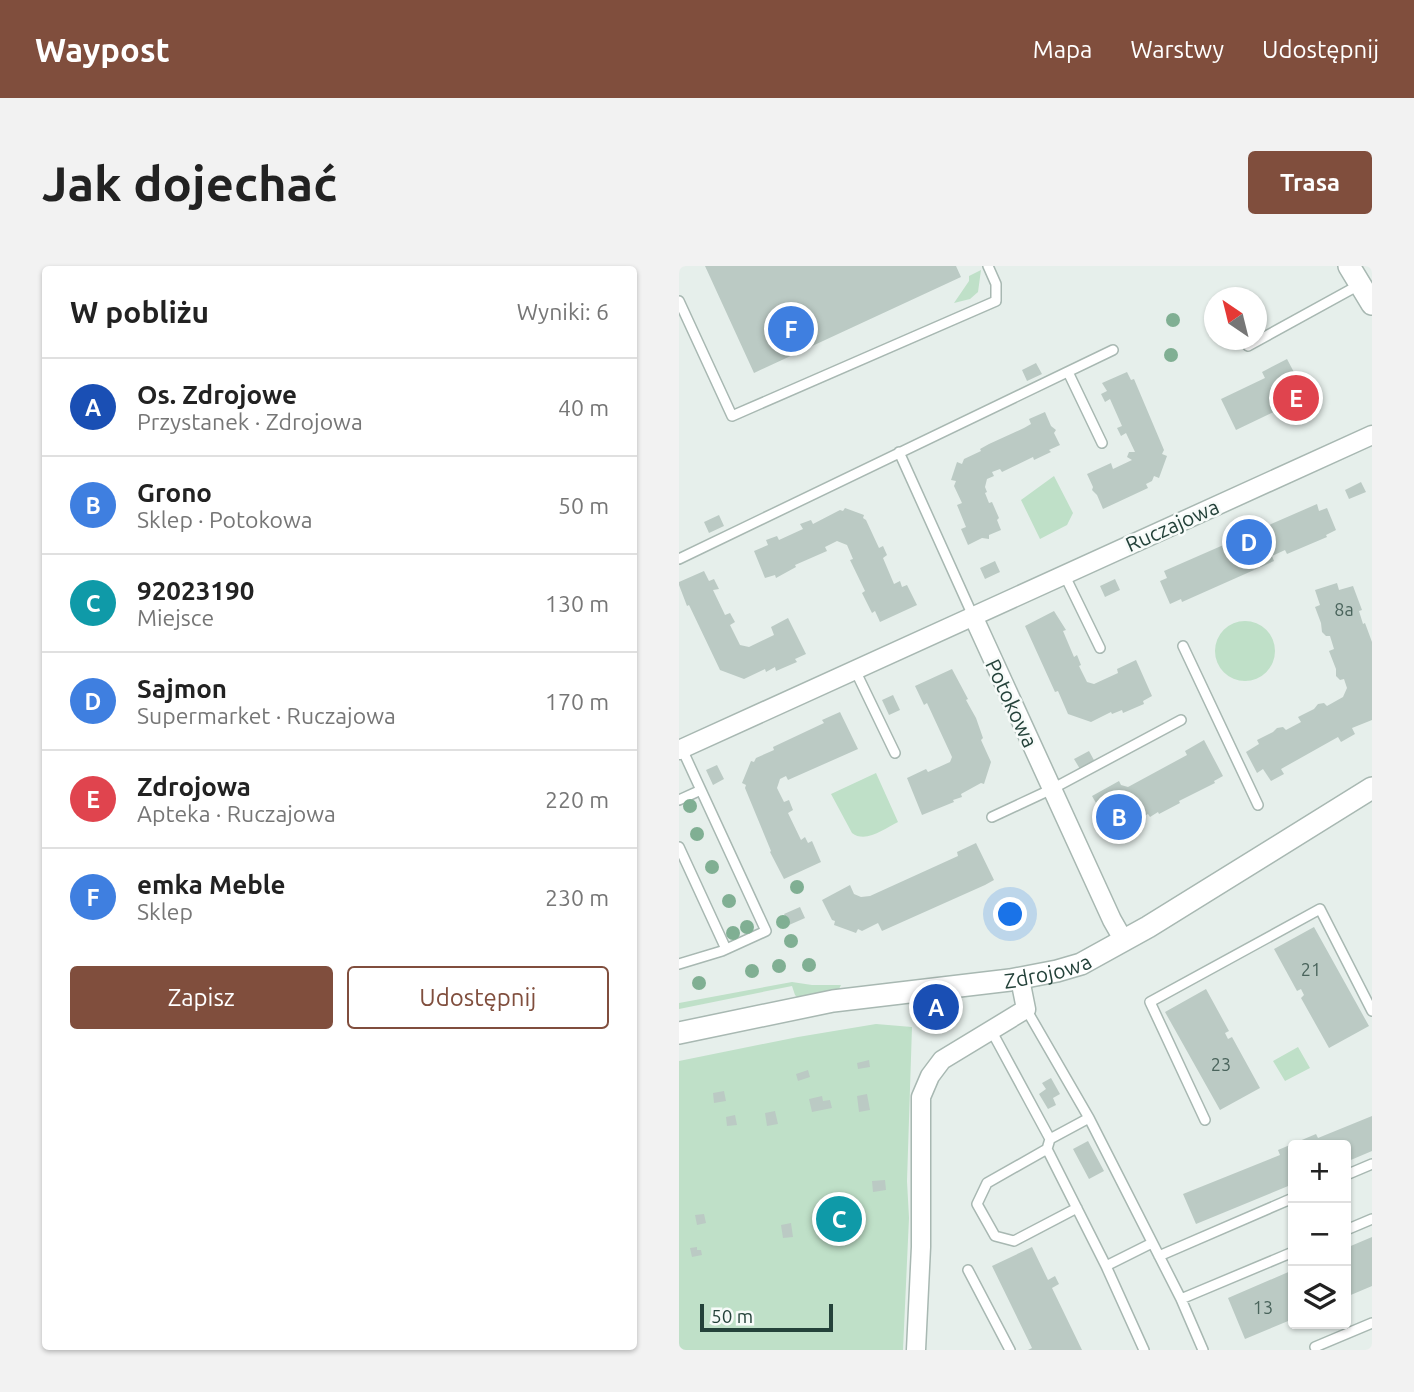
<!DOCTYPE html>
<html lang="pl">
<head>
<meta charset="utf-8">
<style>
  :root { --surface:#fff; --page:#f2f2f2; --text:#222; --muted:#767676; --line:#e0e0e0; --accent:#804e3d }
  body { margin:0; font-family:Ubuntu,sans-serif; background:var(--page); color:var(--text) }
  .controls { position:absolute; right:21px; bottom:21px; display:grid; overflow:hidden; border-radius:7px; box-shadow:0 2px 5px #0004 }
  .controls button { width:63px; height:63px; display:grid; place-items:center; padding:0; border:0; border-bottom:2px solid var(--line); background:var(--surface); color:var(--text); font:35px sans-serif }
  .compass { position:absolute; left:525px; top:21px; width:63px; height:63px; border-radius:50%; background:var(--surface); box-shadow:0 2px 5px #0004; rotate:325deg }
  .scale { position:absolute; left:21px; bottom:18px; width:133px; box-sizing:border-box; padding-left:7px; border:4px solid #24423a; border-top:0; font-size:19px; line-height:24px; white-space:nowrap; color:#24423a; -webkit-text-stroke:5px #f7fbf9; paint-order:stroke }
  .you { position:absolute; left:332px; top:649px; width:24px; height:24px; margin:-18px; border:5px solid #fff; border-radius:50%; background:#1a73e8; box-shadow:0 0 0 10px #1a73e833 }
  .badge { display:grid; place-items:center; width:46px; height:46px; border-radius:50%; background:var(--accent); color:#fff; font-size:23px; font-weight:700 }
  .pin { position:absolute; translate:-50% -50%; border:4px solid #fff; box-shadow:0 2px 7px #0006 }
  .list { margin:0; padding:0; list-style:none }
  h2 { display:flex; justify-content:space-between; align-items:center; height:91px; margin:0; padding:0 28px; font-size:30px }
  h2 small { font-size:23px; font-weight:400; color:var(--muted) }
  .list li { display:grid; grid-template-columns:46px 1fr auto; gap:21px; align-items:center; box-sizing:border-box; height:98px; padding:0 28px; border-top:2px solid var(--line) }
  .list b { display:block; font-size:26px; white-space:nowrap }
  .list p { margin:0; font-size:23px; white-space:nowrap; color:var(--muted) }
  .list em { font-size:23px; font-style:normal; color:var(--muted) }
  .actions { display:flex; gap:14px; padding:21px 28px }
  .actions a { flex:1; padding:16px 0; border:2px solid var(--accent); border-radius:7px; text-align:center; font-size:24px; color:var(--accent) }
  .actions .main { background:var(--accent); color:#fff }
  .icon { flex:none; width:38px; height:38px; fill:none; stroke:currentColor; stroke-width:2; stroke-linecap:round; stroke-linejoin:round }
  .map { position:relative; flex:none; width:693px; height:1084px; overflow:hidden; border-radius:7px }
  header { display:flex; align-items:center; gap:42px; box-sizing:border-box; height:98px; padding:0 35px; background:var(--accent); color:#fff }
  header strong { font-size:33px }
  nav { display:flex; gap:38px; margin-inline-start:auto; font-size:24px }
  .intro { display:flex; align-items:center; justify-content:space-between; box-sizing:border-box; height:168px; padding:0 42px }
  h1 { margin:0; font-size:49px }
  .button { padding:18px 32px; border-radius:7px; background:var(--accent); color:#fff; font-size:24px; font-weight:700 }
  main { display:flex; gap:42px; padding:0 42px }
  aside { flex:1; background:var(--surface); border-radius:7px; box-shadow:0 2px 5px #0004 }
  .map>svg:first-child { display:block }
</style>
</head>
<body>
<header>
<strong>Waypost</strong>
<nav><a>Mapa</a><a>Warstwy</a><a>Udostępnij</a></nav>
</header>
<div class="intro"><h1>Jak dojechać</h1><a class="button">Trasa</a></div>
<main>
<aside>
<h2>W pobliżu<small>Wyniki: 6</small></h2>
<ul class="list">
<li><span class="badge" style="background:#1a4fb4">A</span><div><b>Os. Zdrojowe</b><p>Przystanek · Zdrojowa</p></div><em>40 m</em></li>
<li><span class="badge" style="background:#3f7fe0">B</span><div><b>Grono</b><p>Sklep · Potokowa</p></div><em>50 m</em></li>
<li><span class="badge" style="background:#0f9aa8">C</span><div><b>92023190</b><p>Miejsce</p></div><em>130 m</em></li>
<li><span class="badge" style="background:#3f7fe0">D</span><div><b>Sajmon</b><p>Supermarket · Ruczajowa</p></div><em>170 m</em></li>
<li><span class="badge" style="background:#e0444e">E</span><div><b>Zdrojowa</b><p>Apteka · Ruczajowa</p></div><em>220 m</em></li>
<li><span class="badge" style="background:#3f7fe0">F</span><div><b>emka Meble</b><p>Sklep</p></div><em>230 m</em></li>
</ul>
<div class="actions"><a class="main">Zapisz</a><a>Udostępnij</a></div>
</aside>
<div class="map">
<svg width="693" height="1084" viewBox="0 0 693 1084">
  <rect width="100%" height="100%" fill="#e6efeb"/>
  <!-- green -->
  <path fill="#bfe0c8" d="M302,4l-3,22 -8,7 -16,4 15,-22v-5z
    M375,210l19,37 -6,12 -27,14 -19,-39z
    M536 385a30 30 0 1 1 60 0a30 30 0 1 1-60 0Z
    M197,507l22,49c-13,6 -32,22 -46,11l-21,-39z
    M113,716l20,3h29l-3,6 -39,8 -4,-4 -3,-9 -113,23v-6z
    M197,758l36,3 -5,154 2,37 -6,132h-224v-289l119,-24z
    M619,781l12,21 -25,13 -12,-20z"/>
  <!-- building -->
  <path fill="#bbcac4" d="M26,0h251l5,11 -207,96z
    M608,93l10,19 5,-3 17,33 -2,4 -24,12 -9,-17 -48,23 -15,-31 44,-21 -3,-6z
    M357,97l6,11 -15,7 -5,-11z
    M448,106l4,8 3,-1 30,71 -2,4 5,2 -8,22 -5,-2 -2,5 -6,3 2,4 -45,21 -6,-14 -5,-5 1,-3 -6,-13 24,-11 2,6 19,-9 -5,-3 2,-5h6l-9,-19 -5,3 -4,-8 5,-2 -12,-27 -5,3 -4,-8 6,-3 -5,-8z
    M366,146l6,14 5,4 -2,3 6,12 -11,5 2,2 -17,8 -1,-3 -31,15 -2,-3 -8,3 2,4 -7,3 -2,8 2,5 -2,1 4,10 3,-1 7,16 -2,2 4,10 -12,5v4l-7,-1 -14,7 -7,-16 5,-2 -9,-22 5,-2 -8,-17 2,-5 -5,-1 6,-18 5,2 2,-5 17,-8 -1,-2 9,-5 35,-16 7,-4 -2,-5z
    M682,216l5,10 -17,7 -4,-9z
    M638,238l2,7 8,-3 9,22 -10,5 1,2 -40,17 -2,-4 -13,6 2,5 -92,41 -1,-3 -11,5 -10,-23 7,-3 -3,-7z
    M166,242l19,7 -1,3 3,2 13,28 4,-2 4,9 -4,3 11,26 6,-3 2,6 5,-2 10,20 -37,17 -5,-11 -3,2 -10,-20 3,-2 -15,-31 3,-1 -6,-14 -10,-4 -12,6 2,4 -32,14 1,2 -20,11 -1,-3 -10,3 -11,-27 14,-6 -2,-5 11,-4 2,4 24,-11 -3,-5 11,-4 2,4 27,-14 3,1z
    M40,249l5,11 -15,7 -5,-11z
    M316,295l5,11 -15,7 -5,-11z
    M25,305l5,10 5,-2 5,10 -6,1 12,25 5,-2 5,9 -5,3 10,20 9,2 25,-12 -3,-8 17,-9 18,36 -11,5 2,3 -21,9 -1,-4 -9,5 -1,-3 -21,10 -24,-9 -31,-65 -2,1 -8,-21v-3z
    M436,313l5,11 -15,7 -5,-11z
    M658,317l2,7 14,-4 9,24 -3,1 4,13 2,-1 7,19v78l-20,8 3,6 -14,8 -3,-5 -57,32 3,5 -13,7 -8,-12 -6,4 -11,-21 13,-8 -2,-4 16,-8 4,-4 6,-1 3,3 15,-8 -3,-5 16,-8 4,-5 6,-1 3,3 16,-9 4,-9 -3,-9 -4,1 -4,-4v-7l-7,-18 5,-2 -4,-13h-4l-4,-4 -1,-9 -6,-16 5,-2 -5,-15z
    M375,345l12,19 -3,1 11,26 3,-2 4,10 -2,1 8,16 7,2 24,-11 -1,-4 19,-9 16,36 -9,5 1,3 -21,9 -1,-3 -10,4 -1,-2 -20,10 -23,-8 -10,-23 -3,1 -30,-66z
    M273,403l16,30 -2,1 10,18 7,20 -2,2 10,22 -7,22 -3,-1 -20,11 1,3 -9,3 1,2 -32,13 -15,-37 19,-9 2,3 22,-10 2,-5 -25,-54 -3,2 -9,-19z
    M214,429l7,15 -11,5 -7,-15z
    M161,446l18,37 -70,31 -2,-4 -6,3 -3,9 7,14 5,-2 4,10 -5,3 13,27 4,-3 3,6 4,-2 9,21 -37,17 -14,-27 1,-1 -26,-63 1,-3 -4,-2 9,-22 3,1 2,-4 18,-8 -1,-3 51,-24 -2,-3z
    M525,474l19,36 -9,5 1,2 -36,18 1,2 -21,11 -1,-2 -8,5 -2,-3 -19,10 -1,3 -25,-7 1,-3 -12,-21 27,-15 2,4 7,2 59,-32 -2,-4z
    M410,485l6,11 -15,7 -6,-10z
    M38,499l7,14 -11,6 -7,-15z
    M297,577l18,37 -9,5 -103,46 -4,-8 -16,8 -4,-2 -2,4 -22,-8 1,-4 -3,-1 -10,-20 28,-15 4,9 7,3 9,-1 88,-40 -1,-4z
    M121,641l5,11 -16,7 -5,-11z
    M635,661l55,99 -40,22 -28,-50 3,-3 -3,-6 -4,2 -23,-42z
    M527,723l23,42 -4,2 3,6 4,-2 28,51 -40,22 -55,-98z
    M190,794l1,7 -12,2 -1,-6z
    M129,804l2,7 -12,4 -2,-7z
    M372,812l9,16 -7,4 3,7 -8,4 -9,-15 7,-5 -4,-6z
    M45,825l2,10 -12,2 -1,-10z
    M188,828l3,16 -11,2 -2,-16z
    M143,830l1,5 7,-1 2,8 -20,4 -3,-13z
    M96,845l3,13 -11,2 -2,-13z
    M56,849l2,10 -10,1 -1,-9z
    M693,850v35l-26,11v-17h-53v39l-97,40 -13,-30 97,-39 -2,-5 38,-16 2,4z
    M409,875l16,30 -15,8 -16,-30z
    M206,914l1,10 -13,2 -1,-11z
    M166,945l1,15 -14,1 -1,-15z
    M25,948l2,9 -9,2 -2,-10z
    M112,957l2,14 -10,1 -2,-13z
    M693,971v49l-26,11v-49z
    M18,981v3h4l1,5 -10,2 -2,-9z
    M353,981l16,33 7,-4 4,8 -7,4 30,62h-54l4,-2 -40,-82z
    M614,1004v49l-48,20 -17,-41z"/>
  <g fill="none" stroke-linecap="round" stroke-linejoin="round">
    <defs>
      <path id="service" d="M0,35l53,115 264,-115v-17l-8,-18
        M569,80l111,-61
        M389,106l34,71
        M220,186l74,164
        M0,293l434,-209
        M385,308l36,74
        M504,380l75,159
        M176,404l40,83
        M0,534l22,-10
        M313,551l60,-28 129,-69
        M0,581l47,102
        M0,698l43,-13 44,-20 -84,-182
        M347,743l63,109 92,181 22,51
        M312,764l59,109 39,-21
        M526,854l-55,-118 170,-93 52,102
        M371,873l-3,10 59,117 38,84
        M368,883l-60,34 -10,21 18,32 19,5 63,-33
        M667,909l26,-11
        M667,964l26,-11
        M480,990l134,-58
        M427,1000l46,-23
        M289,1004l42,80
        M502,1033l112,-47
        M636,1081l57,-24"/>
      <path id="minor" d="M294,350l139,304 12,21
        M0,484l693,-315
        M237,1084l5,-103v-150l9,-21 12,-16 84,-51 -6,-30"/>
      <g id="tertiary">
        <path d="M670,0l23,38"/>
        <path id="s1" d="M0,767l154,-32 177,-21 47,-9 24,-7 67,-37 224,-139"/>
      </g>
    </defs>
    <!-- service casing -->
    <use href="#service" stroke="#a8b8b2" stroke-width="12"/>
    <!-- minor casing -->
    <use href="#minor" stroke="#a8b8b2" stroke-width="21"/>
    <!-- tertiary casing -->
    <use href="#tertiary" stroke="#a8b8b2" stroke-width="24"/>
    <!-- service -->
    <use href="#service" stroke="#fff" stroke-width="9"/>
    <!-- minor -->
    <use href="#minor" stroke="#fff" stroke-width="18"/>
    <!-- tertiary -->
    <use href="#tertiary" stroke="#fff" stroke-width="21"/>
  </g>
  <!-- trees -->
  <g fill="#80af93">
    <circle cx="494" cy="54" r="7"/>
    <circle cx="492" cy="89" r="7"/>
    <circle cx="11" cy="540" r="7"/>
    <circle cx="18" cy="568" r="7"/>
    <circle cx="33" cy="601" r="7"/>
    <circle cx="118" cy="621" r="7"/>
    <circle cx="50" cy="635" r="7"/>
    <circle cx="104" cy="656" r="7"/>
    <circle cx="68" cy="661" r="7"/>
    <circle cx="54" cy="667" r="7"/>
    <circle cx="112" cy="675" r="7"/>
    <circle cx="130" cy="699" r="7"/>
    <circle cx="100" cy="700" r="7"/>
    <circle cx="73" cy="705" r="7"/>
    <circle cx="20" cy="717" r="7"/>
  </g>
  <g text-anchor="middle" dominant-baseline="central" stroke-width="5" stroke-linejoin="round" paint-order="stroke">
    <!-- number labels -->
    <g font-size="18" fill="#4a645c">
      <text x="665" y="343">8a</text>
      <text x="632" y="703">21</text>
      <text x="542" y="798">23</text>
      <text x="584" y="1041">13</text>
    </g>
    <!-- street labels -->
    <g font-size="21" fill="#24423a" stroke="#f7fbf9">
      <text transform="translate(493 259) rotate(-24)">Ruczajowa</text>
      <text transform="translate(333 437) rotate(65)">Potokowa</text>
      <text stroke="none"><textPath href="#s1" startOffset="374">Zdrojowa</textPath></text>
    </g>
  </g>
</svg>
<div class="controls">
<button>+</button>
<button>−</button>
<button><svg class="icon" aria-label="layers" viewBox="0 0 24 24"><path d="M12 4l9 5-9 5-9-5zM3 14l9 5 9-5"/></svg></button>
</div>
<svg class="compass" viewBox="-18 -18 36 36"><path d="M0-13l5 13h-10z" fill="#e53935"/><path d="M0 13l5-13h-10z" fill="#767676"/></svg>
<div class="scale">50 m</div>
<div class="you"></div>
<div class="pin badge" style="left:257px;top:741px;background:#1a4fb4">A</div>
<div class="pin badge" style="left:440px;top:551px;background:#3f7fe0">B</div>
<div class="pin badge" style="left:160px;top:953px;background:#0f9aa8">C</div>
<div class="pin badge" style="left:570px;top:276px;background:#3f7fe0">D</div>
<div class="pin badge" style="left:617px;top:132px;background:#e0444e">E</div>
<div class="pin badge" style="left:112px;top:63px;background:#3f7fe0">F</div>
</div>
</main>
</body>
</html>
